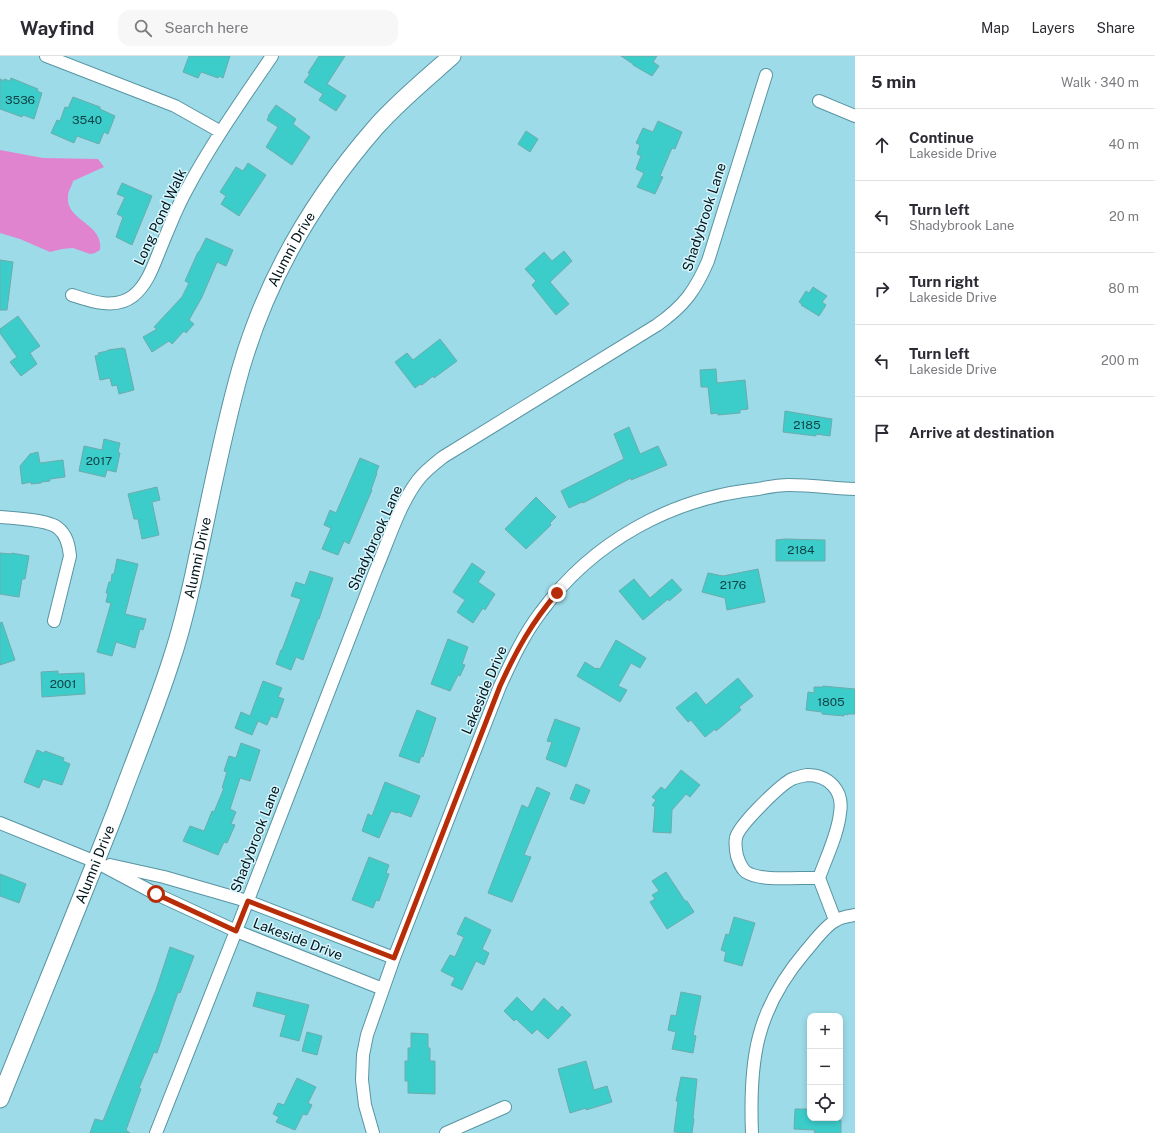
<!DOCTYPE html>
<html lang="en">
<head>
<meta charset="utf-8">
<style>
  :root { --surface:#fff; --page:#f7f7f7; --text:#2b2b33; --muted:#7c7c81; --line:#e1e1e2 }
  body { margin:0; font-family:"Public Sans",sans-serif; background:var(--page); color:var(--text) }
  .controls { position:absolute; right:12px; bottom:12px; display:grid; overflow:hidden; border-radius:8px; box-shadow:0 2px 6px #0003 }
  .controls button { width:36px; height:36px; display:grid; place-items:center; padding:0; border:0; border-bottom:1px solid var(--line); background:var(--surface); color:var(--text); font:20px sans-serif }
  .stop { position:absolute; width:12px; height:12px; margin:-9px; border:3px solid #b72d08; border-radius:50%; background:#fff }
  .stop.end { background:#b72d08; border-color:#fff; box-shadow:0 1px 4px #0008 }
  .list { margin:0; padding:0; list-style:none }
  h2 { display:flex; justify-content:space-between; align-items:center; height:52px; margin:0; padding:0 16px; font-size:17px }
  h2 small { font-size:13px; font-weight:400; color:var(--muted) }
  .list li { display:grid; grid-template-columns:26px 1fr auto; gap:12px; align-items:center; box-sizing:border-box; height:72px; padding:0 16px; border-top:1px solid var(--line) }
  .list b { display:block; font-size:15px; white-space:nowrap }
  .list p { margin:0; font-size:13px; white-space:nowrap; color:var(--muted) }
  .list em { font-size:13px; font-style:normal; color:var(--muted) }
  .icon { flex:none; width:22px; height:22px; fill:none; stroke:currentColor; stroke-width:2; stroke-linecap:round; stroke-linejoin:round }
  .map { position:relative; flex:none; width:855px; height:1077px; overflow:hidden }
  header { display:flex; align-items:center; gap:24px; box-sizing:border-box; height:56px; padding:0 20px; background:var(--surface); border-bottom:1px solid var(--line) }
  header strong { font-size:19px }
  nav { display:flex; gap:22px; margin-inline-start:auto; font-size:14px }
  .search { width:280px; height:36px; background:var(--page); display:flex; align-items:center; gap:10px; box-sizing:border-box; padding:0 14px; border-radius:12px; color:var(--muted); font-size:15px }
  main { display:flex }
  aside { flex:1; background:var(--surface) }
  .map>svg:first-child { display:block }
</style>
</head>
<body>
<header>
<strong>Wayfind</strong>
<div class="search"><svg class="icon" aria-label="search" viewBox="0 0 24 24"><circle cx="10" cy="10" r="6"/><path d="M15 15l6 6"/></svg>Search here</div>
<nav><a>Map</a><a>Layers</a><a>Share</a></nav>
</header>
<main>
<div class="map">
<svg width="855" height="1077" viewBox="0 0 855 1077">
  <rect width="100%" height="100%" fill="#9ddbe9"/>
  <!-- water -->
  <path fill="#e184d0" d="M0,94l43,8 55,1 6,8 -31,14c-1,5 -5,10 -5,15 -3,25 36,27 32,54l-5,3 -5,1 -17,-6 -11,1 -12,3 -30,-13 -20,-6z"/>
  <!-- building -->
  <path fill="#3ccdcb" stroke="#6cacab" d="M189,0h41l-7,22 -4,-2 -1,2 -17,-6 -3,6 -15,-6z
    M319,0h26l-18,28 19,12 -10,15 -17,-11 4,-6 -19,-12 6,-8 -2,-1z
    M621,0h36l-4,6 6,4 -7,10 -19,-11v-1z
    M11,22l27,11 -1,2 5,2 -8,26 -11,-4 -1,2 -22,-8v-30l4,2v-2l6,2z
    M73,41l27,10v2l15,7 -7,18 -4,-2 -5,12 -22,-8 -3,7 -23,-10 6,-13 3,1 5,-14 3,1z
    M276,49l20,14 -3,5 17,13 -18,28 -26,-18 12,-20 -11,-7 2,-4h-1z
    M658,65l24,11 -7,17 -3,-1 -12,28 3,1 -8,17 -18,-7 7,-14 -8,-4 5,-13 -4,-2 3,-9 -4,-2 7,-15 10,4z
    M526,75l12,8 -8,13 -12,-8z
    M248,107l18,12 -27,41 -18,-12 5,-8 -6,-4 16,-25 7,4z
    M122,127l30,13 -20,49 -16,-8 7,-20 -6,-3 8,-17 -8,-3z
    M206,182l27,12 -7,16 -9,-4 -15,35 -13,23 5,4 -8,9 -2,-2 -12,13 -3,-3 -17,11 -9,-15 14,-8 -3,-2 28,-30 7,-14 -4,-2 13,-29h1z
    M564,195l8,10 -22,21 19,22 -13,11 -24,-30 4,-4 -11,-12 19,-17 8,9z
    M0,204l13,2 -6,48h-7z
    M813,231l14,9 -5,6 4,3 -7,11 -18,-11 1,-1 -3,-2 7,-11 3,2z
    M18,260l22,30 -10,7 7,11 -16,12 -11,-14 7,-5 -17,-24v-4z
    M440,283l17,22 -23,17 -1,-2 -11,9 -2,-1 -5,4 -20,-26 12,-9 6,7z
    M123,292l2,1 9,41 -15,4 -2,-9 -5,1 -2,-8 -10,2 -5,-24 4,-1 -1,-2 9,-2 1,-1z
    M716,313l1,14 28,-3 3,29 -8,1v3l-22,2v-2l-7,1 -3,-27h-7l-1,-17z
    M785,355l47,8 -2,17 -14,-2v2l-33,-4z
    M629,371l11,27 18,-8 9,19 -36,15v-2l-48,25 -1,-1 -13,6 -8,-17 63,-32 -10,-25z
    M104,383l16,4 -2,9 2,1 -4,19 -9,-2 -2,7 -26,-6 5,-25 18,4z
    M38,396l2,11 23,-3 2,17 -15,2v2l-9,1v1l-10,1v-2l-9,2 -2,-18 10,-12z
    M360,402l19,8 -3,7h1l-6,17h1l-23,54 -5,-3 -6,14 -16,-6 9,-21 -7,-3 6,-15 6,3z
    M157,431l3,13 -8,2 7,33 -17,4 -4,-20h-4l-6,-25z
    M536,441l20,20 -6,6 1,2 -25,24 -21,-20z
    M785,483l40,1v21h-49v-21z
    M0,497l12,1v-1l17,3 -4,23h-3l-3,18 -19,-3z
    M117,503l21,5 -13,50 21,5 -3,11 -3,-1 -5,19 -19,-6 -4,14 -15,-4 14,-49 -5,-1 2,-9h-2l3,-11h2l1,-8h2z
    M472,507l13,9 -7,10 17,12 -10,16 -2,-2 -10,15 -16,-11 8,-12 -12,-8z
    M758,513l7,33 -38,8 -2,-12 -23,-6 6,-19 15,3z
    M310,515l23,7 -14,41h-1l-15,41 -7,-3 -5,13 -15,-6 5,-14h1l19,-51 -10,-3 5,-14 9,3z
    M634,523l16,19 22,-19 10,11 -13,11 -1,-2 -25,21 -24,-29z
    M2,566l13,38 -15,5v-42z
    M448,583l20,8 -6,17 3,1 -5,11 -2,-1 -8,16 -19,-7z
    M616,584l30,18 -6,10 -9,-5 -13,23 9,4 -7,12 -43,-26 8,-14 11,7 1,-1 3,1z
    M58,615v3l26,-1 1,21 -43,3 -1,-25z
    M738,622l15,18 -14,11 2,3 -25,21 -1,-2 -10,8 -14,-17 -3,2 -12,-14 20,-16 10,13z
    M263,625l19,7 -4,9 6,2 -7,19 -6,-2 -4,9 -9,-4 -6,14 -17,-7 6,-16 9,4z
    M823,630l32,3v25h-7v1l-4,-1v2l-22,-2v-2l-16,-2 2,-18 6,1v-6h9z
    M417,654l19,8 -13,39 -2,-1 -2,7 -20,-7z
    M555,663l25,9 -14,39 -20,-8 6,-17 -5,-1z
    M241,687l19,7 -10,31 -10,-3 -10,31 6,3 -5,12 4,1 -8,18 -3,-1 -6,13 -35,-14 7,-15 14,5 8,-20 2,1 10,-24h-2l5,-16 -3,-1 5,-15 7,2z
    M37,694l7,3 1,-2 19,7 -1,3 7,3 -8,21 -19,-6 -4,9 -15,-6z
    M681,714l19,15 -10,12 -4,-3 -14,16 -1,23 -18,-1 2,-25 -3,-2 4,-5 -4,-3 9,-10 4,3z
    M385,726l35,14 -9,21 -13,-5 -1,1 -6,-2 -12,27 -17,-7 6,-17 4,2z
    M576,728l14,6 -6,14 -14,-5z
    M537,731l13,6 -26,62 7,2 -19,45 -24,-9 34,-88 6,3z
    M369,801l20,8 -3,8 3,1 -10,27 -3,-1 -3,8 -21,-8z
    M666,816l19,29h2l7,11 -27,17 -17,-27 5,-3 -3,-4 7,-4 -7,-10z
    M0,818l26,10 -7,19 -19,-7z
    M465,861l26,13 -9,19 7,4 -5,12 -8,-4 -14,29 -11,-5 4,-7 -14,-7 9,-16 5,2 9,-20 -7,-3z
    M734,861l21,6 -13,43 -18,-5 2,-9 -5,-2 5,-16 3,1z
    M170,891l24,9 -14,37 -2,-1 -21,61 -3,-1 -15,36 2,1 -15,41 4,3h-40l5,-14 8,2 53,-131z
    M257,936l52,13 -10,36 -19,-5 6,-21 -33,-9z
    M681,936l20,4 -8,39 3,1 -3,17 -21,-4 4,-17 -8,-2 3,-15 5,1z
    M517,941l15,15 12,-14 14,13 4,-5 9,9 -23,24 -11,-10 -5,5 -16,-15 -2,2 -10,-10z
    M307,976l15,4 -5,19 -15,-4z
    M411,977l17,1v14h2v13h5v33l-27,-1v-12h-3v-20h3v-13h3z
    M586,1005l8,29 13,-4 5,16 -26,8v-2l-16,5 -12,-44z
    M681,1021l16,2 -4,39 1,1 -2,14 -18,-1 4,-31h-2z
    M297,1022l19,9 -8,16 4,2 -5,10 -4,-1 -8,16 -19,-8 3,-5 -6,-3 5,-11 6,2z
    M795,1053h15v9h27v2h4v13h-27l1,-3 -21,-1z"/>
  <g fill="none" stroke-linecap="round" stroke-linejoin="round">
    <defs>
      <path id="minor" d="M46,0l129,50 46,26
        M819,45l36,15
        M72,239c18,6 43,15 61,1 15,-12 21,-32 28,-49 8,-19 15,-38 25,-56 25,-47 56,-91 86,-135
        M0,461c13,1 49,3 58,11 9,7 11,18 12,28l-16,65
        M807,719c22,0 37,16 33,38 -2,21 -14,45 -21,65 -19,-1 -58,4 -73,-6 -5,-4 -7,-10 -9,-16 -1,-5 -2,-13 -1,-18 2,-12 44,-53 56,-59 5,-2 10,-3 15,-4z
        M0,767l96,39 60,32 80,37 147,58
        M110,809l54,12 83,24 147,57
        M819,822l16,42
        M156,1077l80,-202 139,-359c13,-30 24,-67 43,-92 7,-9 16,-16 25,-23l214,-132c27,-19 38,-34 51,-64l58,-186
        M373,1077l-8,-28 -3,-25 1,-25 4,-20 27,-77 106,-272c12,-26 24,-52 41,-74 52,-71 131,-114 217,-123 10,-2 21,-4 31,-4 22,0 44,3 66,4
        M446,1077l59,-26
        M752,1077c-3,-74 4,-123 53,-181 8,-9 20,-26 30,-31 5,-4 14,-5 20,-6"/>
      <g id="secondary">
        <path id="s1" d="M0,1043c39,-97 79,-194 117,-291 18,-49 38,-97 54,-147 11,-33 19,-67 26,-101 14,-64 26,-129 44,-192 26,-90 74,-171 135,-241 23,-26 50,-48 76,-71"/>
      </g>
    </defs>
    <!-- minor casing -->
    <use href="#minor" stroke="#5894a1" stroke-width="14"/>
    <!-- secondary casing -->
    <use href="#secondary" stroke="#5894a1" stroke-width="19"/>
    <!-- minor -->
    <use href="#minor" stroke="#fff" stroke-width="12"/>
    <!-- secondary -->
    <use href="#secondary" stroke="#fff" stroke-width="17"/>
  </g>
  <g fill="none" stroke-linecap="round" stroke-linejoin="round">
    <!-- route -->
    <path stroke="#b72d08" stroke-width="5" d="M156,838l80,37 12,-30 146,57 106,-272c16,-35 32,-64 57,-93"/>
  </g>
  <g text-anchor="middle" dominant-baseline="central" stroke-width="3" stroke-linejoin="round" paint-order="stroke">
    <!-- number labels -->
    <g font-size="12" fill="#0f4347">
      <text x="20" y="44">3536</text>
      <text x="87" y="64">3540</text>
      <text x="807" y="369">2185</text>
      <text x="99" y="405">2017</text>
      <text x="801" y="494">2184</text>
      <text x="733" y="529">2176</text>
      <text x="63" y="628">2001</text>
      <text x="831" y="646">1805</text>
    </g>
    <!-- street labels -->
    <g font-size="14" fill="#00151b" stroke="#d8f6fd">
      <text transform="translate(160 161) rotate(-65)">Long Pond Walk</text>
      <text transform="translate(704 161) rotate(-72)">Shadybrook Lane</text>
      <text stroke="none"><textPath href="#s1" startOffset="901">Alumni Drive</textPath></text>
      <text transform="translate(375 482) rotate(-66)">Shadybrook Lane</text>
      <text stroke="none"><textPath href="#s1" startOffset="577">Alumni Drive</textPath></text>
      <text transform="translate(484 634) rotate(-67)">Lakeside Drive</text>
      <text transform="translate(255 783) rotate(-69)">Shadybrook Lane</text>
      <text stroke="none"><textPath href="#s1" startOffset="253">Alumni Drive</textPath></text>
      <text transform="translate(298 883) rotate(21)">Lakeside Drive</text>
    </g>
  </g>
</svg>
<div class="controls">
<button>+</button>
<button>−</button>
<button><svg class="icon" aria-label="locate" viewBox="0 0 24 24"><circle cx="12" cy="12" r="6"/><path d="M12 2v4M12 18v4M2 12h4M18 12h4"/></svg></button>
</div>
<div class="stop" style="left:156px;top:838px"></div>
<div class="stop end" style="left:557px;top:537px"></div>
</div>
<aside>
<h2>5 min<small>Walk · 340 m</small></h2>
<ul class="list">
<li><svg class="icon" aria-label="ahead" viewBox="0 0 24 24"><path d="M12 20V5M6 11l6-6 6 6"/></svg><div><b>Continue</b><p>Lakeside Drive</p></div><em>40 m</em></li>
<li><svg class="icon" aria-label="left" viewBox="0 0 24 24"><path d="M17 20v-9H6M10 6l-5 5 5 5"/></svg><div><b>Turn left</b><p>Shadybrook Lane</p></div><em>20 m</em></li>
<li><svg class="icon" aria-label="right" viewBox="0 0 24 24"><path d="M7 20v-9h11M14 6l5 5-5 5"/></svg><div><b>Turn right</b><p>Lakeside Drive</p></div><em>80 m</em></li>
<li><svg class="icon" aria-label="left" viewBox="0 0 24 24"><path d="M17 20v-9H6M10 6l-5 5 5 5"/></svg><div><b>Turn left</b><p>Lakeside Drive</p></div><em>200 m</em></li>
<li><svg class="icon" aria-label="arrive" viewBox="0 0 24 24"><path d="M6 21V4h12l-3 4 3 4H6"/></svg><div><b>Arrive at destination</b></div></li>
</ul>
</aside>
</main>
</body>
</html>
